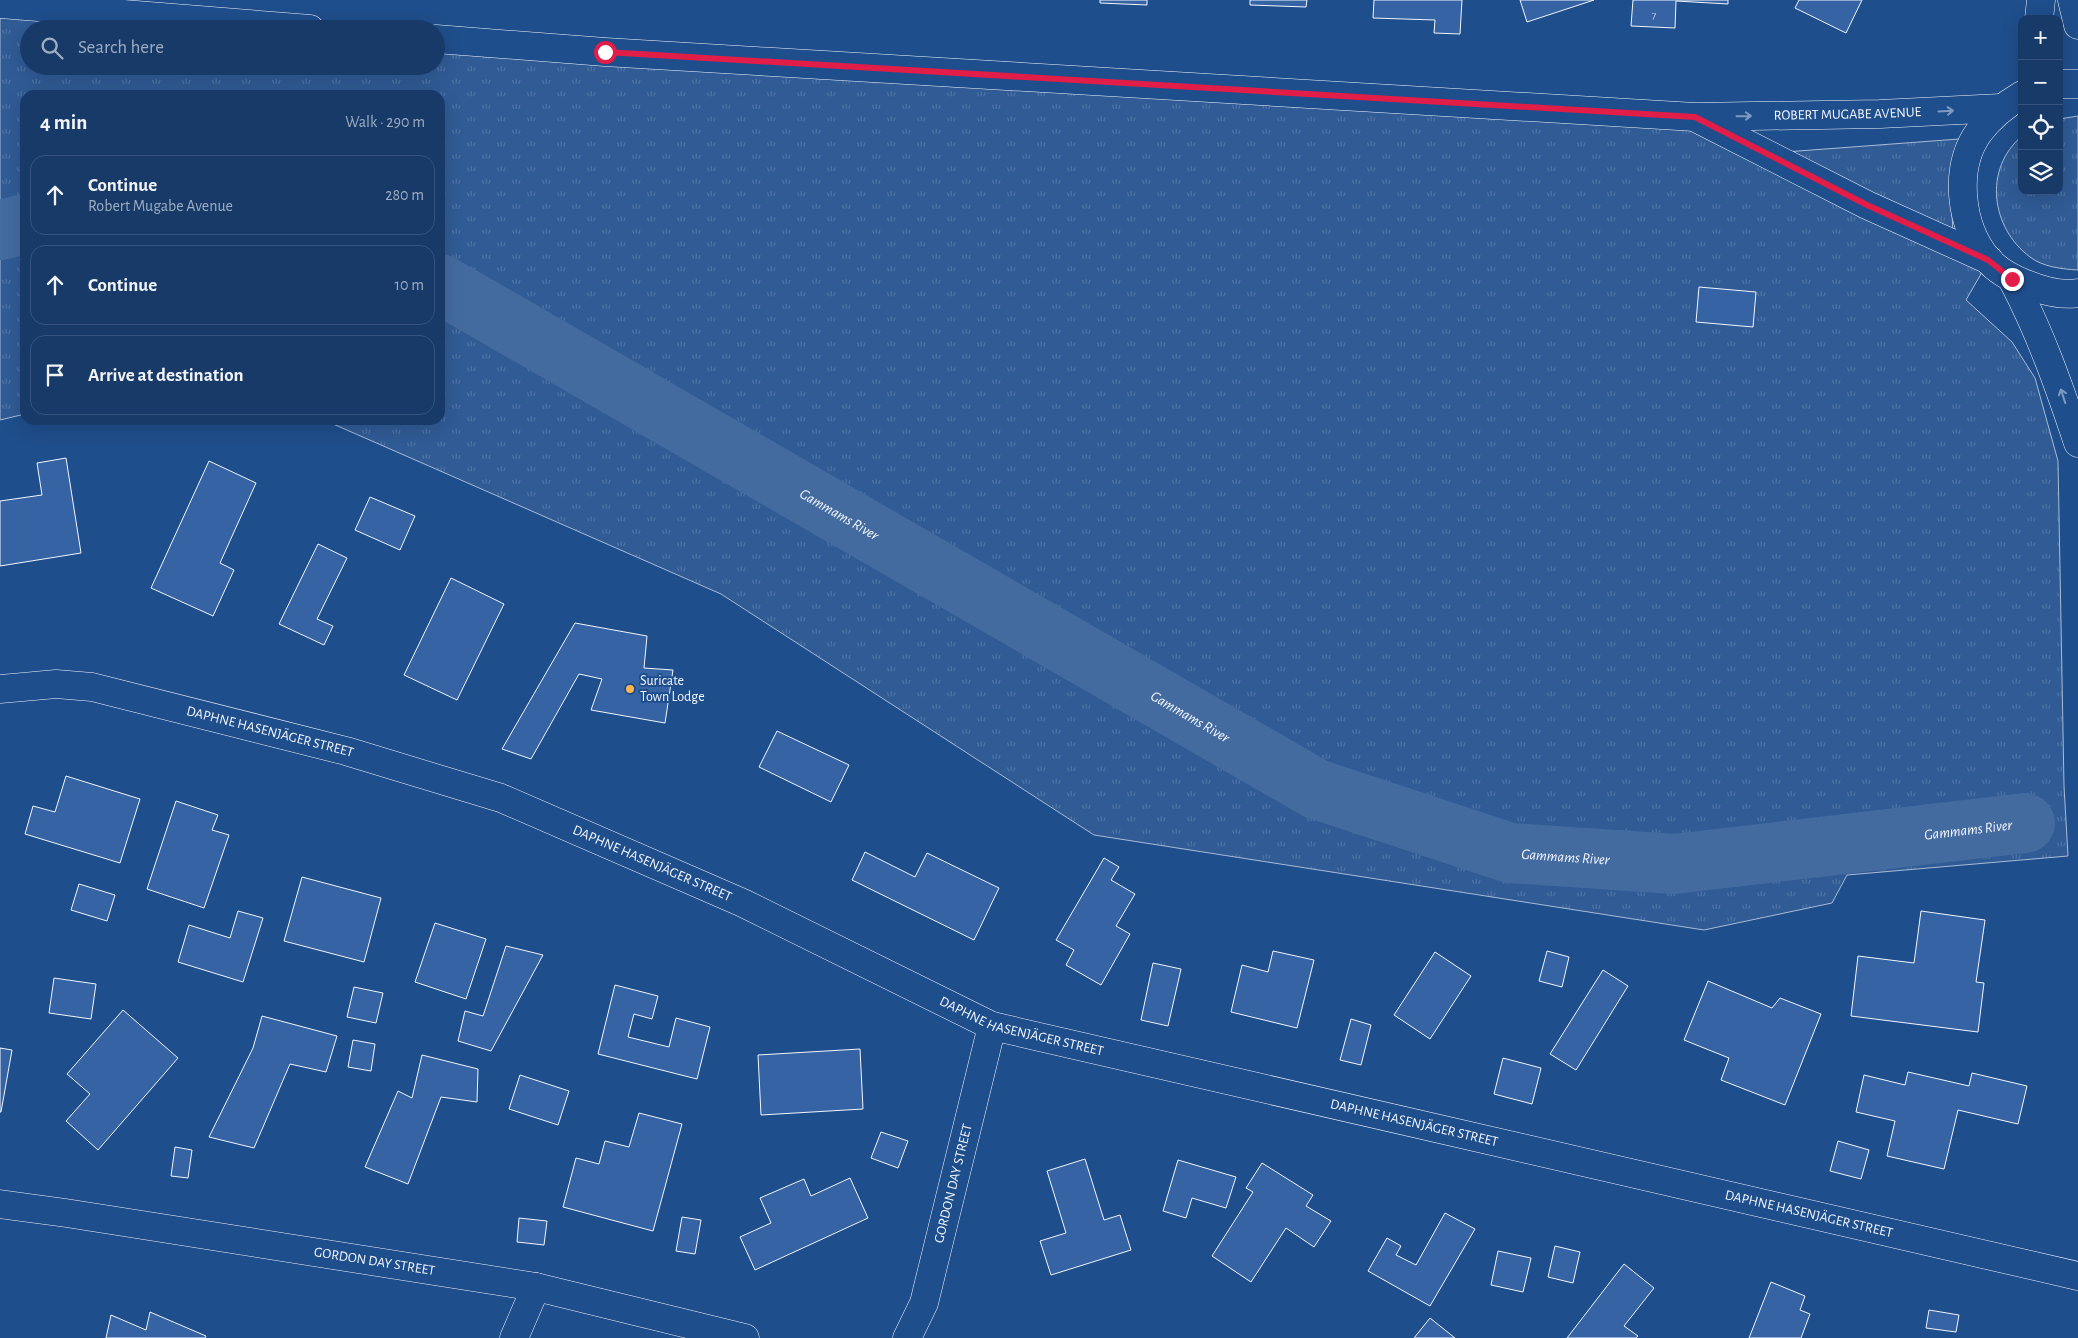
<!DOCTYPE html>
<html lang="en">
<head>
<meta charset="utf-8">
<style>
  :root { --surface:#173a69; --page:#244571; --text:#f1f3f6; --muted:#9eadc0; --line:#36547d }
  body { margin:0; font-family:"Alegreya Sans",sans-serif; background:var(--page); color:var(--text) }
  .controls { position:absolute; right:15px; top:15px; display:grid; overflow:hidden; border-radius:10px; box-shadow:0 5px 20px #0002 }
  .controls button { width:45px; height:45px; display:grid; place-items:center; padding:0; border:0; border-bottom:1px solid var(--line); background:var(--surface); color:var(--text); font:25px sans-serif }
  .stop { position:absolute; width:15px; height:15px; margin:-11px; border:4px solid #e11d48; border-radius:50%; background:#fff }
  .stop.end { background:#e11d48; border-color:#fff; box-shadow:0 1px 5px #0008 }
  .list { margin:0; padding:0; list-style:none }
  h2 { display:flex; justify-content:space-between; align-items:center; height:65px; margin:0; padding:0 20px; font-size:21px }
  h2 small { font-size:16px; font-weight:400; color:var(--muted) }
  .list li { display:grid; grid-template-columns:32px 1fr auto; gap:15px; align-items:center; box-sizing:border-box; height:80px; margin:0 10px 10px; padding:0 10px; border:1px solid var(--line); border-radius:15px }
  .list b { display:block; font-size:19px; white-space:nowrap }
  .list p { margin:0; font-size:16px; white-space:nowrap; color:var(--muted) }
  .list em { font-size:16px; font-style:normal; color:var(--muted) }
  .icon { flex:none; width:28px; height:28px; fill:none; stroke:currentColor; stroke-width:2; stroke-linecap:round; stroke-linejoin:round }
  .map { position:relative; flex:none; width:2078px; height:1338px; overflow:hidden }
  .search { position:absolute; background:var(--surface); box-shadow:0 5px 20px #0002; left:20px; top:20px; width:425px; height:55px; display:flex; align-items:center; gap:12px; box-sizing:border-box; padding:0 18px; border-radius:28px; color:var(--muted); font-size:19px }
  .panel { position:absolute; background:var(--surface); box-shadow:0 5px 20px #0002; left:20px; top:90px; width:425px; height:335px; border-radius:15px }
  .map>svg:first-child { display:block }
</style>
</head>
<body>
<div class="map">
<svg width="2078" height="1338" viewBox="0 0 2078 1338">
  <defs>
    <pattern id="grass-tufts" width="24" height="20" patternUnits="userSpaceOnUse" patternTransform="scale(1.25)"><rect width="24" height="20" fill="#305b95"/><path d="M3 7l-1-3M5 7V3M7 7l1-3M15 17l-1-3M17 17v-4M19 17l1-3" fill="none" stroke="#4e73a5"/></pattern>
  </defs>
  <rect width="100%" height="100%" fill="#1f4e8c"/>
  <!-- grass -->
  <path fill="url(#grass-tufts)" stroke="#a8bbd7" d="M0,4l310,25h-281v37h407v-27l1259,78 294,143 -23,40 46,42 23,36 23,83 6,325 4,70 -221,19 -15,28 -128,27 -610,-95 -373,-241 -397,-174h116v-325h-415v319l-25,6z
    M2078,116v154c-16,-1 -35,-3 -48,-13 -39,-29 -47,-88 -8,-121v55h37v-72z
    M1959,139c-9,32 -8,60 -6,94l-168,-81z"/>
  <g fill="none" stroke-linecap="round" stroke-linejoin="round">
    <!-- river -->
    <g stroke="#446ba0" stroke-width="60">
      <path d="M0,230l25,-6"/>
      <path id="s1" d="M440,284l876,505 194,64 164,11 351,-41"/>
    </g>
  </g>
  <!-- building -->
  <path fill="#3563a3" stroke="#f2f6ff" d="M1100,0h47v5l-47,-2z
    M1250,0h57l-1,7 -56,-2z
    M1374,0h88l-2,34 -26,-1 1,-13 -62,-2z
    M1520,0h74l-67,22z
    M1633,0h95v4l-52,-3 -1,27 -44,-2z
    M1799,0h63l-16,33 -51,-25z
    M1699,287l57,5 -3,35 -57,-5z
    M66,458l15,95 -81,13v-65l42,-6 -5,-32z
    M209,461l47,22 -36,80 14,7 -21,46 -62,-28z
    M370,497l45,19 -15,34 -45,-20z
    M318,544l29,14 -30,61 16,7 -9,19 -45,-21z
    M451,578l53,26 -47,96 -53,-25z
    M575,623l72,13 -3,32 29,2 -8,53 -74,-13 11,-31 -23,-5 -48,85 -29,-10z
    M777,731l72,34 -18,37 -72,-35z
    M66,776l74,23 -20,64 -95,-29 8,-28 22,6z
    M176,801l42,14 -6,15 17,5 -25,73 -57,-19z
    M865,852l50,25 12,-24 72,35 -25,52 -122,-60z
    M1104,858l15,9 -8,13 24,14 -19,32 14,8 -29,51 -35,-20 8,-15 -18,-10z
    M302,877l79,21 -17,64 -80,-21z
    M79,884l36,11 -8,26 -36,-11z
    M238,911l25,7 -20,64 -65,-20 11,-37 41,13z
    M1921,911l64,9 -9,62 8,1 -6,49 -127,-16 7,-60 56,7z
    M435,923l51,16 -20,60 -51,-17z
    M506,946l37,9 -52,96 -33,-10 7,-30 18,5z
    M1273,951l41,9 -17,68 -66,-16 11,-47 26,7z
    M1547,951l22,6 -7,30 -23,-6z
    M1435,952l36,24 -41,63 -36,-24z
    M1153,963l28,6 -13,57 -27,-6z
    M1603,970l25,16 -52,84 -26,-16z
    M54,978l42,6 -5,35 -42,-6z
    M1708,981l64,27 8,-10 41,16 -36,91 -64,-25 8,-22 -45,-18z
    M615,985l43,11 -6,23 -18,-5 -6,23 41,10 7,-29 34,9 -13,52 -99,-25z
    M354,987l29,6 -7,30 -29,-6z
    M123,1010l55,48 -80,92 -32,-29 24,-27 -23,-20z
    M262,1016l75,20 -11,36 -36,-8 -36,84 -45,-11 44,-89z
    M1351,1019l20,6 -10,40 -21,-5z
    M353,1040l22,4 -4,27 -23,-4z
    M0,1048l12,2 -11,62h-1z
    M860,1049l3,60 -102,6 -3,-60z
    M422,1055l56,14 -1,33 -36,-5 -33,87 -43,-17 33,-76 14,7z
    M1503,1058l38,10 -9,36 -38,-10z
    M1908,1072l61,14 3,-13 55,13 -9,38 -60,-14 -14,59 -57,-13 8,-35 -39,-9 8,-37 41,10z
    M520,1075l49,16 -11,34 -49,-16z
    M639,1113l43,11 -29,107 -90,-24 13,-49 23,6 6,-23 24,6z
    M881,1132l27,9 -10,27 -27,-10z
    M1838,1141l31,9 -8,29 -31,-8z
    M175,1147l17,3 -4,28 -17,-2z
    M1085,1159l19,61 16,-5 11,35 -80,25 -11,-34 26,-8 -19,-62z
    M1178,1160l58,17 -10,31 -34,-10 -6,20 -23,-7z
    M1262,1163l51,32 -7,11 25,15 -17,26 -28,-19 -35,54 -39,-26 41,-64 -7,-4z
    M850,1178l18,40 -113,52 -15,-33 31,-14 -11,-25 44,-19 7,17z
    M1445,1213l30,16 -45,77 -62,-35 19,-33 14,8 -5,9 20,10z
    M682,1217l19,3 -6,34 -19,-3z
    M519,1218l28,3 -3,24 -27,-3z
    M1555,1246l25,6 -7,31 -25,-6z
    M1498,1251l33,7 -8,34 -32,-7z
    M1624,1264l30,24 -30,38 14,10 -2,2h-69z
    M1771,1282l34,14 -5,14 10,4 -9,24h-52z
    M1929,1310l30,5 -3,17 -30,-4z
    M150,1312l56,24 -1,2h-99l5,-23 35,15z
    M1430,1318l25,20h-41z"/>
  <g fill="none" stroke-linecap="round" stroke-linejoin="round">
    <defs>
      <g id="minor">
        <path d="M2072,0l6,25"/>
        <path d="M2039,19l2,-19"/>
        <path d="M2012,279c28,53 47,107 66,164"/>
        <path id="s2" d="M0,689l56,-5 36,3 254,64 155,47 242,105 249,123 1086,250"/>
        <path id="s3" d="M0,1204l66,9 470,74 209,51"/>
        <path d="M514,1338l22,-51"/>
        <path id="s4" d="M907,1338l17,-35 68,-277"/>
      </g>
      <g id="major">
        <path d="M0,4l310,25"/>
        <path id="s5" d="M436,39l169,13 1090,65 185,-3 121,-6"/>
        <path d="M2059,84h19"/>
        <path d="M2022,95c-17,10 -31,21 -43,37 -26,36 -19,95 9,128 10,11 25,19 38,24 17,7 34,12 52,9"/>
        <path d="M1698,119l169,86 122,55"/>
      </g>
    </defs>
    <!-- minor casing -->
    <use href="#minor" stroke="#f2f6ff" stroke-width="29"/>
    <!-- major casing -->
    <use href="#major" stroke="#f2f6ff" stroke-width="29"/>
    <!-- minor -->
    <use href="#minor" stroke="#1f4e8c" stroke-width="28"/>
    <!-- major -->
    <use href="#major" stroke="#1f4e8c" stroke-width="28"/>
  </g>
  <!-- one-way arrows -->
  <defs><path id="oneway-shaft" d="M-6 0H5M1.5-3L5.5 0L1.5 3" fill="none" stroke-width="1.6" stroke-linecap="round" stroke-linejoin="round" transform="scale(1.25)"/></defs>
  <g stroke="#7e9ac0">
    <use href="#oneway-shaft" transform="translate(1946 111) rotate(-3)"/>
    <use href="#oneway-shaft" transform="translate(1744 116) rotate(-1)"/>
    <use href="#oneway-shaft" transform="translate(2063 396) rotate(-108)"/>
  </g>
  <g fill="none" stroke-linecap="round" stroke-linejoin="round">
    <!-- route -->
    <path stroke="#e11d48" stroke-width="6" d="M605,52l1090,65 172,88 121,55 24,19"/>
  </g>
  <!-- markers -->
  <circle fill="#ffb74d" stroke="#1f4e8c" stroke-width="2" cx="630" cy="689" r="5"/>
  <g text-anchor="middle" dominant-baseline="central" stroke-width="4" stroke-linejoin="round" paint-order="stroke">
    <!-- number labels -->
    <g font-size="11" fill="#c3d1e8">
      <text x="1654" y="15">7</text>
    </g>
    <!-- street labels -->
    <g font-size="14" fill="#f2f6ff" stroke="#1f4e8c">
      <text stroke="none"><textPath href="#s5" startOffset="1414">ROBERT MUGABE AVENUE</textPath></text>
      <text stroke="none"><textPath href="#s2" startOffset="276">DAPHNE HASENJÄGER STREET</textPath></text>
      <text stroke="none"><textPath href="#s2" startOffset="681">DAPHNE HASENJÄGER STREET</textPath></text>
      <text stroke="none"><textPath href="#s2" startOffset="1086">DAPHNE HASENJÄGER STREET</textPath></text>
      <text stroke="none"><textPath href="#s2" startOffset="1491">DAPHNE HASENJÄGER STREET</textPath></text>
      <text stroke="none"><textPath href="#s4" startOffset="162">GORDON DAY STREET</textPath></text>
      <text stroke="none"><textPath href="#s2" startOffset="1896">DAPHNE HASENJÄGER STREET</textPath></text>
      <text stroke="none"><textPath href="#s3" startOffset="379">GORDON DAY STREET</textPath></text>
    </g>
    <!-- poi labels -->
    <g font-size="14" fill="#f2f6ff" stroke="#1f4e8c" text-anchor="start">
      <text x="640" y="681">Suricate<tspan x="640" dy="16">Town Lodge</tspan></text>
    </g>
    <!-- water labels -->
    <g font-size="15" font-style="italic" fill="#f2f6ff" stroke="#1f4e8c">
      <text stroke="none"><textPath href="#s1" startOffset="461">Gammams River</textPath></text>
      <text stroke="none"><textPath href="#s1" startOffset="866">Gammams River</textPath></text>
      <text stroke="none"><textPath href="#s1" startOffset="1676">Gammams River</textPath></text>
      <text stroke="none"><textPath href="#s1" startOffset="1271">Gammams River</textPath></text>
    </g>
  </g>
</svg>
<div class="controls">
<button>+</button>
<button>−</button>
<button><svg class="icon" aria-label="locate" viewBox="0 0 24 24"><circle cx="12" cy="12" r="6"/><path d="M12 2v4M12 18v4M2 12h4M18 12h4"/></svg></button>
<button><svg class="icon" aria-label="layers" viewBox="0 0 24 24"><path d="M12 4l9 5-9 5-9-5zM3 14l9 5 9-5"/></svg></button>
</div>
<div class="stop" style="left:605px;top:52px"></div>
<div class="stop end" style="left:2012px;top:279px"></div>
<div class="search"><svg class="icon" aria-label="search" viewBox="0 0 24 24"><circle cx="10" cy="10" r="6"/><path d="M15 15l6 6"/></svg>Search here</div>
<section class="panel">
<h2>4 min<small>Walk · 290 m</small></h2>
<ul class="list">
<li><svg class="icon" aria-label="ahead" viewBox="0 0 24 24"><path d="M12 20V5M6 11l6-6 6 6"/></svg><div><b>Continue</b><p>Robert Mugabe Avenue</p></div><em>280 m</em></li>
<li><svg class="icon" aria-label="ahead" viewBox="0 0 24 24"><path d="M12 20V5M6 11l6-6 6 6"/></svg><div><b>Continue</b></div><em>10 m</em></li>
<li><svg class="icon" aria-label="arrive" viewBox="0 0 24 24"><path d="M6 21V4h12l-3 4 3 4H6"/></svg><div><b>Arrive at destination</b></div></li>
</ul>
</section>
</div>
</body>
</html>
